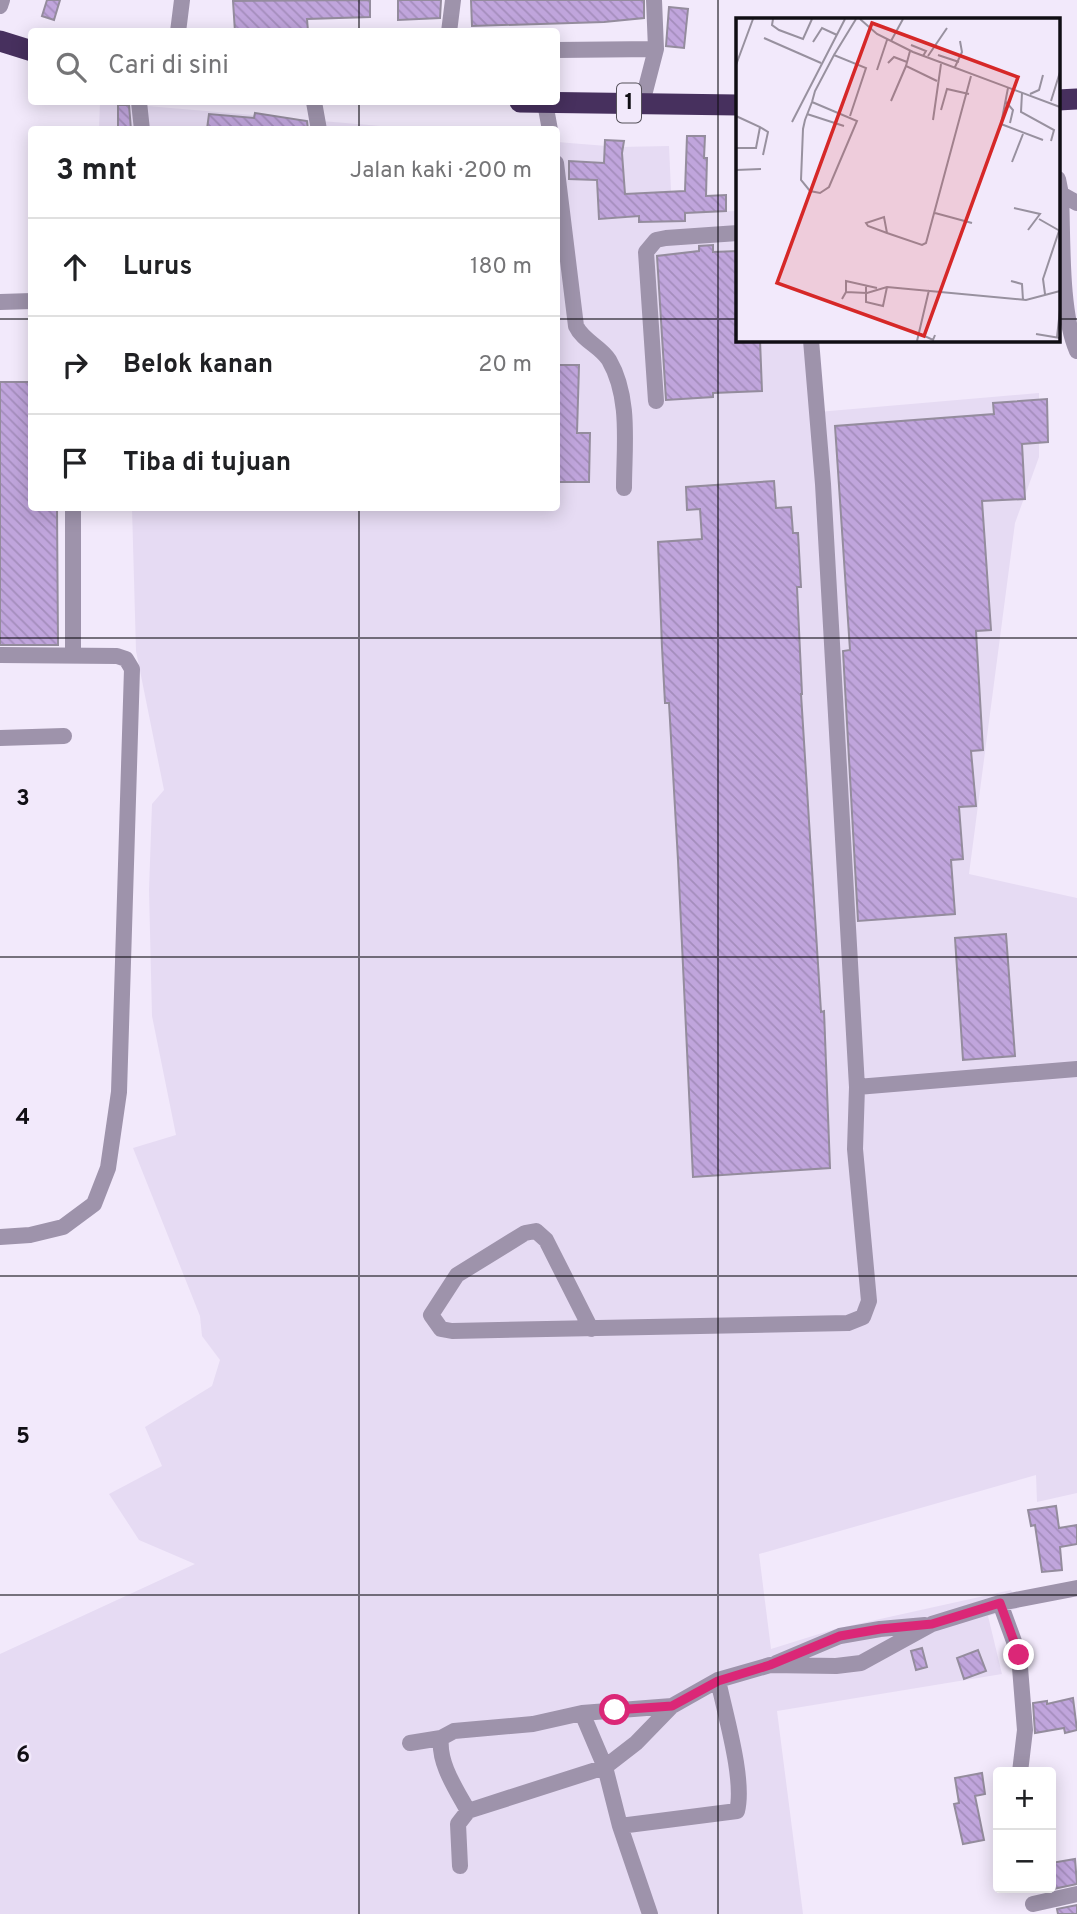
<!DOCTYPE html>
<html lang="id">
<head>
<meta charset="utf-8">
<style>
  :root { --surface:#fff; --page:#f6f6f6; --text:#202124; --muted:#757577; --line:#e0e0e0 }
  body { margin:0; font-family:Overpass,sans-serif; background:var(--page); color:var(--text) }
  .controls { position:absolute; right:21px; bottom:21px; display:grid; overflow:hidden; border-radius:7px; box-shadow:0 4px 18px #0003 }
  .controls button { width:63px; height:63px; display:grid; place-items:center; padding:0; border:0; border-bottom:2px solid var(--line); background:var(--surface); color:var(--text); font:35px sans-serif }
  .stop { position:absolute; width:21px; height:21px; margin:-16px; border:5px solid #db2777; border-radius:50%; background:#fff }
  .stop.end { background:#db2777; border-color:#fff; box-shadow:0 2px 7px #0008 }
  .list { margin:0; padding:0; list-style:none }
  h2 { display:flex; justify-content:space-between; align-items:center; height:91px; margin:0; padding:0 28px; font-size:30px }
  h2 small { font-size:23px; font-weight:400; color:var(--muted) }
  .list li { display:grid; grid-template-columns:46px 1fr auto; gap:21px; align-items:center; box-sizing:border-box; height:98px; padding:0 28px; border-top:2px solid var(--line) }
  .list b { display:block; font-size:26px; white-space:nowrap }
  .list em { font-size:23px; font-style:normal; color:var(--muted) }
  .icon { flex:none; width:38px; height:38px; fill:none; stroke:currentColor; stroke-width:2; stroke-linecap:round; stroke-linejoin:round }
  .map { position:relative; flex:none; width:1077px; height:1914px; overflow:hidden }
  .search { position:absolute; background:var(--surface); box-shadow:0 4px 18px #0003; left:28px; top:28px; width:532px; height:77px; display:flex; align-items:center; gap:18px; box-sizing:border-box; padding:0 24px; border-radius:7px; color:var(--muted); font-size:26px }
  .panel { position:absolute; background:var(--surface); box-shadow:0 4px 18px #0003; left:28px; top:126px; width:532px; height:385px; border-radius:7px }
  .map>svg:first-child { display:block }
</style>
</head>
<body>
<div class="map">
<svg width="1077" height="1914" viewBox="0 0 1077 1914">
  <defs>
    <pattern id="building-back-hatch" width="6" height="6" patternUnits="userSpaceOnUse" patternTransform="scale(1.75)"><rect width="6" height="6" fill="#c0a5dc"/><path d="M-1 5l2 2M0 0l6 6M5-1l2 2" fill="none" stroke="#a48dbc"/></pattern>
  </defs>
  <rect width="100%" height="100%" fill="#f2e9fb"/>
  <!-- built -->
  <path fill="#e6dbf3" d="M100,102l316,27 -317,1z
    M557,142l62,5 50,-1 3,67 65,-2 1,129h72l8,72 221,-19v64l-24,66 -46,351 108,24v595l-40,9 -1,-27 -277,79 12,95 64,-20 176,-39 8,18 -31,8 14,58 -225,37 26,203h-803v-260l195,-90 -56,-24 -30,-46 53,-28 -17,-39 67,-41 8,-26 -18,-24 -2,-20 -67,-168 43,-13 -24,-119 -3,-126 3,-86 12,-14 -28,-139 -4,-143h424z"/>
  <!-- building -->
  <path fill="url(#building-back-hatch)" stroke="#948c9d" stroke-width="2" d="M47,0h13l-6,20 -12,-4z
    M370,0v17l-63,2 1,12 -73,1 -2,-31z
    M398,0h43l-1,18 -42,2z
    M471,0h173v18l-40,4 -132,4z
    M669,7l19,2 -4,39 -18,-2z
    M118,105h11l2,25h-13z
    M255,113l52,8 1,9 -101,-1 2,-15 45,4z
    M687,136h18l-1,22h3l-1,38 20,-1v16l-41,2v8l-46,1v-6l-40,3 -2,-39 -28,-1v-18l35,2 1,-23 19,1 -2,12 3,41 60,-3z
    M713,245v7l25,-1v89h22l2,51 -49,2v4l-47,3 -9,-144 42,-5v-5z
    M556,365h23l-2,68h13l-1,49h-33z
    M0,382h32v126h25l1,137h-58z
    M1047,399l1,43 -26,2 3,55 -43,2 9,129 -15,1 7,119 -12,1 5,55 -17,1 4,52 -12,1 4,54 -97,7 -15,-270 7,-1 -15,-224 159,-12 -1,-11z
    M774,481l2,27 15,-1 2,26h5l3,54h-4l5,107h-1l20,318 3,-1 6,157 -137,9 -15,-317 -9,-157h-4l-3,-56 -4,-105 44,-3 -2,-30 -13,1 -1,-23z
    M1006,934l9,122 -52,4 -8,-122z
    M1056,1506l3,22 18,-3v19l-17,3 2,23 -20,2 -7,-47 -4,1 -3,-16z
    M922,1648l5,19 -11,3 -5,-19z
    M978,1650l8,21 -22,8 -7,-21z
    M1073,1698l4,32 -12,3 -1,-5 -29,5 -2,-30 14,-2v3z
    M982,1773l3,21 -10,2 9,44 -21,4 -9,-40 5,-1 -4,-25z
    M1075,1859l2,25 -24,5 -2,-5v-21z
    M1077,1905v9h-19l-1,-5z"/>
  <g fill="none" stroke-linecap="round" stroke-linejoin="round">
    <!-- minor -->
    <path stroke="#9e93ab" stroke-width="16" d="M0,6l2,-6
      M178,32l4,-32
      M449,32l4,-32
      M556,50l100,-1
      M139,102l3,28
      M314,102l5,28
      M545,103l5,27
      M642,103l14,-54 -2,-49
      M556,163l20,163c7,15 24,20 33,34 22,38 15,86 15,128
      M1058,179l3,15c2,44 -1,118 16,157
      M1061,194l16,9
      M0,302l32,-1
      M656,401l-10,-149 10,-12 10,-2 72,-5
      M0,655l117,1 9,3 6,10 -13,423 -11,76 -14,36 -31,23 -33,8 -30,2
      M73,655v-147
      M0,738l64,-2
      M857,1087l220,-18
      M591,1329l-45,-89 -10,-9 -11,2 -68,42 -26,40 10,14 11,2 396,-8 15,-6 6,-16 -14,-152 2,-62 -34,-603 -12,-144
      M1000,1603l19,52 6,75 -5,42
      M776,1663l64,-27 40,-7 45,-4
      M582,1713l23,54 15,59 117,-15c8,-31 -12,-97 -19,-131
      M410,1743l31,-5
      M468,1811c-12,-22 -30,-48 -27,-73l13,-7 79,-7 49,-11 90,-7
      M620,1826l30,88
      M460,1866l-2,-42 10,-13 137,-44 31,-24 36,-37 46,-26 52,-15 66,1 25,-3 71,-39 68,-21 77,-15
      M1033,1904l44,-10"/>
    <!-- highway -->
    <path stroke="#47305e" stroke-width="21" d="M0,41l32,10
      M1058,100l19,-1
      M520,102l218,3"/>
  </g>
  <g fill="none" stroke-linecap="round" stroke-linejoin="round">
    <!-- route -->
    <path stroke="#db2777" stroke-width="9" d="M615,1710l57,-4 46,-25 52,-16 70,-29 40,-7 52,-5 68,-21 19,52"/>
  </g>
  <!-- grid -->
  <path fill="none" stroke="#100e14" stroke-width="2" stroke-opacity="0.55" d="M359,0v32M718,0v1914M359,102v28M0,319h32M556,319h182M1058,319h19M359,508v1406M0,638h1077M0,957h1077M0,1276h1077M0,1595h1077"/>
  <g text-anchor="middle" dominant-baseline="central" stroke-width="5" stroke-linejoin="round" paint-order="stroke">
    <!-- shield labels -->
    <rect fill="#f2e9fb" stroke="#545059" stroke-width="2" x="617" y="83.5" width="24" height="39" rx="5"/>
    <g font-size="23" font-weight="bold" fill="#100e14">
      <text x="629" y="103">1</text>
    </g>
  </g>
  <!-- overview -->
  <g transform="translate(736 18)">
    <rect width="324" height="324" fill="#f2e9fb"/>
    <path fill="none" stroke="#98919f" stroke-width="2" d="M37,1l-1,6 7,5 24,9 9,-20M124,1l17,15 36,18 147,55M28,20l57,25M155,23l12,-22M77,24l9,-14 15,7M175,27l15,6 -3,5M174,33l-4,15 31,15M98,37l22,-36M202,37l21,7M192,38l19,-28M152,45l6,-6 13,5M0,47l17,-46M219,49l7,-15 -2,-11M141,52l10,-30M272,70l-7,36 42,16M286,75l-1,19 33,18 -3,11M294,76l9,-4 4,-15M155,83l15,-35M315,83l9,-29M76,84l45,19 -28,66 -9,6 -10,-2 -9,-11 2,-51 2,-9 7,-18 3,-11 19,-36 32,13 -16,48M270,84l7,8 -3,13M205,92l6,-21 22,5M71,96l37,12M0,98l24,11 -4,21h-20M197,102l8,-56M56,104l53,-103M24,109l8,5 -5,23M276,144l11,-28M0,152l25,-1M278,190l26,6 -12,16M199,195l37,10M303,201l21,12M151,215l-3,-16 -18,6 2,3 19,7 35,12 4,-2 45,-167M275,263l11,3 1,16M130,267v17l17,4 4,-19M110,274v-11l31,7M309,276l-2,-15 16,-48M106,281l4,-7 21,1 20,-6 139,13 34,-9M182,315l15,7 2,-5M300,316l24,4M321,319l3,-27M181,323l12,-51"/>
    <path fill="#d62828" fill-opacity="0.15" stroke="#d62828" stroke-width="3.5" d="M136,5l146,54 -94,259 -147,-53z"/>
    <rect width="324" height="324" fill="none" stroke="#100e14" stroke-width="3.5"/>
  </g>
  <g font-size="23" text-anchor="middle" font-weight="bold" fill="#100e14" stroke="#f2e9fb" stroke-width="5" stroke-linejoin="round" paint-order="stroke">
    <text x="23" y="805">3</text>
    <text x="23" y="1124">4</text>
    <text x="23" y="1443">5</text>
    <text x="23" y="1762">6</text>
  </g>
</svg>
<div class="controls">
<button>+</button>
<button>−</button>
</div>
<div class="stop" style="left:615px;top:1710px"></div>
<div class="stop end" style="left:1019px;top:1655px"></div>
<div class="search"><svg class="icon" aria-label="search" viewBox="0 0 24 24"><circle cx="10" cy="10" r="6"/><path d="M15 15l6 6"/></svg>Cari di sini</div>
<section class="panel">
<h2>3 mnt<small>Jalan kaki · 200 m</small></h2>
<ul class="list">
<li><svg class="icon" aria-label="ahead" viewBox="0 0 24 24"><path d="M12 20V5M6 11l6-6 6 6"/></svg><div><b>Lurus</b></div><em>180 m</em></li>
<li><svg class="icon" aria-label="right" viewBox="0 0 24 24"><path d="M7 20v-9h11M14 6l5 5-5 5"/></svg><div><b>Belok kanan</b></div><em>20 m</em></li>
<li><svg class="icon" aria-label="arrive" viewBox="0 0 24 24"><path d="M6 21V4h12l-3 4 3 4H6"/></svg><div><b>Tiba di tujuan</b></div></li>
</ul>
</section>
</div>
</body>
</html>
